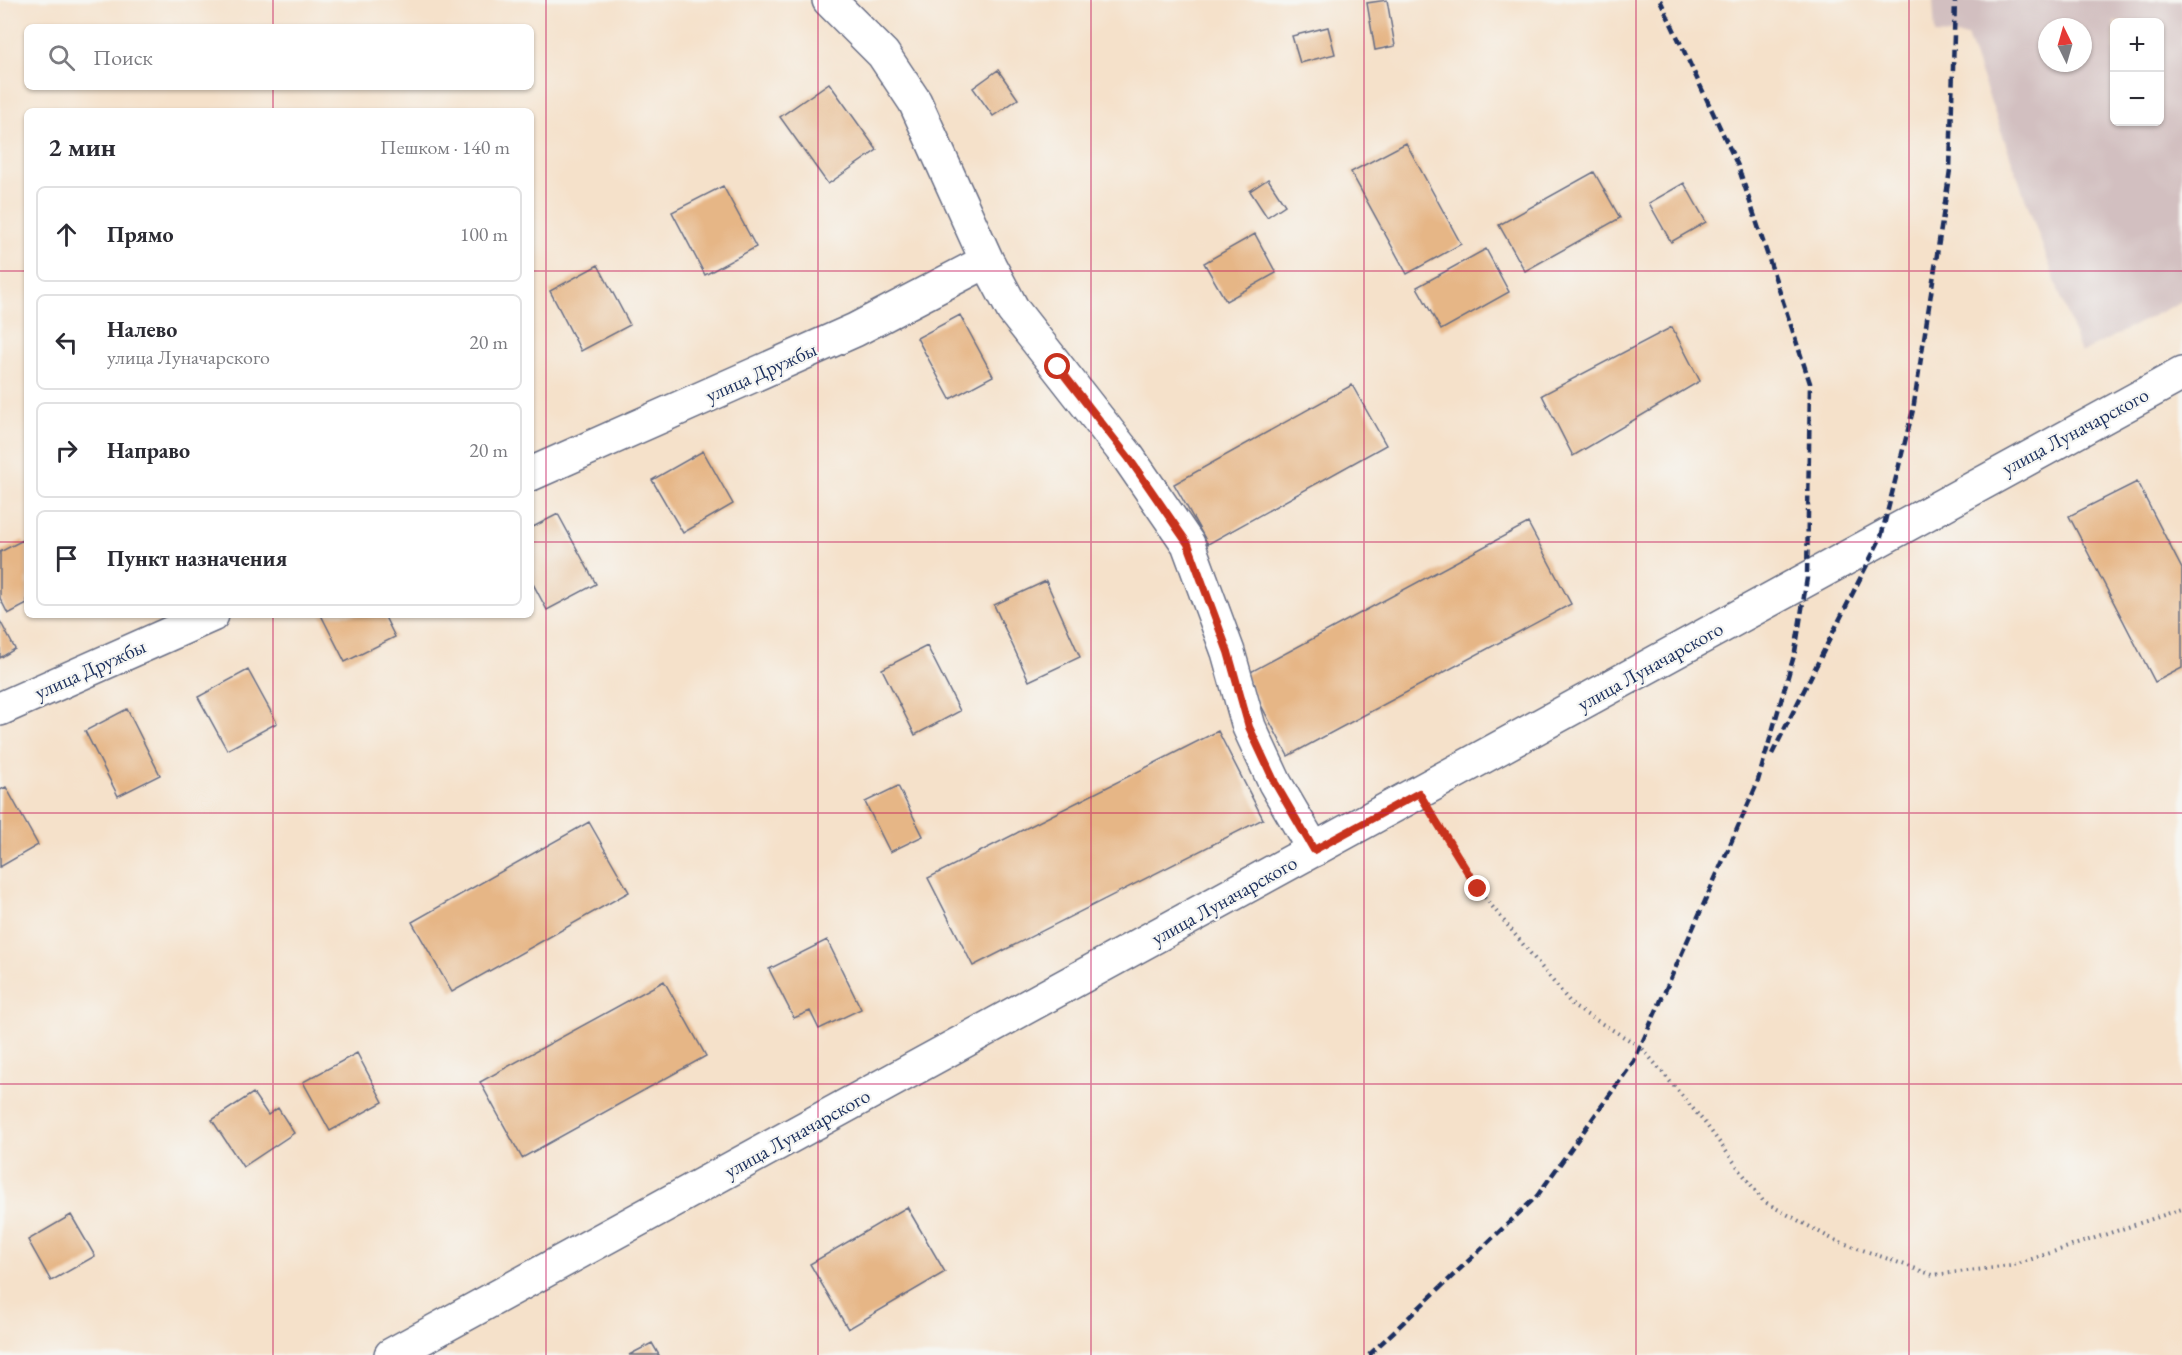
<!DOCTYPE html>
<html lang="ru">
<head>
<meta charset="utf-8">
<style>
  :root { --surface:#fff; --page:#f7f7f7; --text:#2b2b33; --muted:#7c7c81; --line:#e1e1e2 }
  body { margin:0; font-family:"EB Garamond",serif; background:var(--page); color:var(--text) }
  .controls { position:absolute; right:18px; top:18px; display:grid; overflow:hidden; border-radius:9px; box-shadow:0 2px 4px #0004 }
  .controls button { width:54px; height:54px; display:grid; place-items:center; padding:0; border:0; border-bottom:2px solid var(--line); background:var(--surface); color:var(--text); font:30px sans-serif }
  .compass { position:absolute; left:2038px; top:18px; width:54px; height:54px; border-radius:50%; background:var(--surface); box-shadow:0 2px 4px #0004; rotate:355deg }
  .stop { position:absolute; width:18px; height:18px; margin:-14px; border:4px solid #c8321e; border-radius:50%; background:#fff }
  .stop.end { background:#c8321e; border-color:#fff; box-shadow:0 2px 6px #0008 }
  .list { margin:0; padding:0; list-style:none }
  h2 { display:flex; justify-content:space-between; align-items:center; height:78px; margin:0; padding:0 24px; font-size:26px }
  h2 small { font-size:20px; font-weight:400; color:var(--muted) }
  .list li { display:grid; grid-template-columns:39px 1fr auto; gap:18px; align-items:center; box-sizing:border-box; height:96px; margin:0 12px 12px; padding:0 12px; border:2px solid var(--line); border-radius:9px }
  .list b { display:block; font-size:22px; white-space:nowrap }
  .list p { margin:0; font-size:20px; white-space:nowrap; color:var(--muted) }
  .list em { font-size:20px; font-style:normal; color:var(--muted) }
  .icon { flex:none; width:33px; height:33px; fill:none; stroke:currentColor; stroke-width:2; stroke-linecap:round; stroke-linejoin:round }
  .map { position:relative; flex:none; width:2182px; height:1355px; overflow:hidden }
  .search { position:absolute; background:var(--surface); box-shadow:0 2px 4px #0004; left:24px; top:24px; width:510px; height:66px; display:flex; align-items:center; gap:15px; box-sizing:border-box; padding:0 21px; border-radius:9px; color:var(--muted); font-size:22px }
  .panel { position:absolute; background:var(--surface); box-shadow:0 2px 4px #0004; left:24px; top:108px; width:510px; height:510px; border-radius:9px }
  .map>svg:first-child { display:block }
</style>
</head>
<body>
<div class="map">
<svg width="2182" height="1355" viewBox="0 0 2182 1355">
  <rect width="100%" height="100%" fill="#f6f6f2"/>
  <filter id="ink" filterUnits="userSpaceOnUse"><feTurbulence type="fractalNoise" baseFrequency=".0167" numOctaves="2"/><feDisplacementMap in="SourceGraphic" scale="12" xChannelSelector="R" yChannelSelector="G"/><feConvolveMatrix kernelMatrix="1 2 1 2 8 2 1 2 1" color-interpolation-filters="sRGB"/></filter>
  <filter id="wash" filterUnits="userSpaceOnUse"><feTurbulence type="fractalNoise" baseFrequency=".008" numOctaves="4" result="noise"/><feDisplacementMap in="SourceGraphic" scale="24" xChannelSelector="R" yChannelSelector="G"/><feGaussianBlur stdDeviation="1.35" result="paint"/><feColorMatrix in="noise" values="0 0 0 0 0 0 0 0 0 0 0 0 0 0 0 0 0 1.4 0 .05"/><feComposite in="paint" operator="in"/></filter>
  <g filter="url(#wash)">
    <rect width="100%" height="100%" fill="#f5e1ca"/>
    <!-- industrial -->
    <path fill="#d2bfc0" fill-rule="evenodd" d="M1933,0h249v301l-101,52 -114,-317 -32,-2zM2114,22h46v100h-46zM2047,27h36v36h-36z"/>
    <g id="blocks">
      <!-- building -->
      <path fill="#e6b686" d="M1387,0l8,46 -20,4 -8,-47z
        M1328,27l7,27 -35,9 -8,-27z
        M998,70l20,29 -25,17 -20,-28z
        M829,83l48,67 -49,34 -48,-67z
        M1406,143l55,101 -54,30 -56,-102z
        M1594,172l26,46 -95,53 -26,-46z
        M1268,179l17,26 -18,12 -17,-26z
        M1684,183l22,39 -35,20 -22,-39z
        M723,186l33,61 -51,28 -33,-63z
        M1255,234l21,39 -50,28 -22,-38z
        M1486,249l23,43 -68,38 -24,-43z
        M598,265l32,60 -49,26 -31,-60z
        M960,315l33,61 -43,23 -33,-61z
        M1672,327l28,54 -127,75 -31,-61z
        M1352,385l34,60 -178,99 -34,-60z
        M703,451l30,53 -50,29 -31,-53z
        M2137,482l45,87v99l-27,14 -86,-166z
        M558,514l38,70 -49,26 -16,-30v-52z
        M1528,523l43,81 -283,152 -43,-81z
        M23,540l4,8v56l-19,10 -8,-16v-46z
        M1046,581l34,76 -51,24 -35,-76z
        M321,615h63l11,22 -50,25z
        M0,621l15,28 -15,9z
        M927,646l33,65 -45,24 -33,-66z
        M248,670l29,53 -50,27 -29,-53z
        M127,709l33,66 -42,21 -33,-65z
        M1218,731l45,88 -290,147 -45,-88z
        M898,786l25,50 -33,16 -25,-50z
        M6,787l32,58 -38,22v-77z
        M589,822l40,70 -177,100 -40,-70z
        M827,940l34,69 -42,20 -9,-18 -16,7 -25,-49z
        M664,981l42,75 -184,102 -42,-76z
        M357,1053l26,49 -53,29 -27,-49z
        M253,1093l15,22 10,-7 16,25 -51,34 -31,-47z
        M907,1207l38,65 -97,57 -38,-65z
        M71,1215l24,41 -44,25 -23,-41z
        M652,1343l7,12h-30z"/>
    </g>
  </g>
  <g filter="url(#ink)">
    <use href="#blocks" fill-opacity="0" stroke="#676d84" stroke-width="1.5"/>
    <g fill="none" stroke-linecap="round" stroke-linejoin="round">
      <defs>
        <path id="street" d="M829,0l54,54 32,48 72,159 26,49 115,147 60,87 40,108 21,75 26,56 39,67
          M531,474l324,-144 132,-69
          M0,709l212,-94"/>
        <path id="secondary" d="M391,1355l1791,-981"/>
      </defs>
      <!-- street casing -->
      <use href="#street" stroke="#676d84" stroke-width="36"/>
      <!-- secondary casing -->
      <use href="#secondary" stroke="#676d84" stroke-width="36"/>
      <!-- path -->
      <path stroke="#676d84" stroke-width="4" stroke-dasharray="1.5 4.5" stroke-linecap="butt" d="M1437,821l41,68 96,118 67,40 64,76 58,78 69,38 101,36 78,-9 171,-57"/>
      <!-- street -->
      <use href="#street" stroke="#fff" stroke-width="33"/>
      <!-- secondary -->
      <use href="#secondary" stroke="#fff" stroke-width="33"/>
      <!-- rail -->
      <path stroke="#1b2f5e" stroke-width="4.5" stroke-dasharray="9 4.5" stroke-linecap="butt" d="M1772,754l109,-217 32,-127 37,-240 5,-170
        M1369,1355l168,-159 97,-135 123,-277 38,-132 12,-74 3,-195 -72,-217 -78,-166"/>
    </g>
  </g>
  <g fill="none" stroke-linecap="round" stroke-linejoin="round" filter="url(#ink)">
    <!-- route -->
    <path stroke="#c8321e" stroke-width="8" d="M1058,367l70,90 60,87 40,108 21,75 26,56 39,67 105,-57 59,96"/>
  </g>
  <!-- grid -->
  <path fill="none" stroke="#c2185b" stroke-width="1.5" stroke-opacity="0.55" d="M273,0v27M546,0v1355M818,0v1355M1091,0v1355M1364,0v1355M1636,0v1355M1909,0v1355M273,87v24M0,271h27M531,271h1651M0,542h27M531,542h1651M273,615v740M0,813h2182M0,1084h2182"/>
  <g text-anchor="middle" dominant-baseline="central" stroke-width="4.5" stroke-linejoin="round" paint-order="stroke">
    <!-- street labels -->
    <g font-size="20" fill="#1b2f5e" stroke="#f6f6f2">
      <text transform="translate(761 372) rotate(-24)">улица Дружбы</text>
      <text transform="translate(2075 431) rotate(-28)">улица Луначарского</text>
      <text transform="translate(1650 666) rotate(-29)">улица Луначарского</text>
      <text transform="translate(90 669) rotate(-24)">улица Дружбы</text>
      <text transform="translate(1224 900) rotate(-29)">улица Луначарского</text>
      <text transform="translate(797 1133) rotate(-29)">улица Луначарского</text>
    </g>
  </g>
</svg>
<div class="controls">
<button>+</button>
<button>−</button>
</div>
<svg class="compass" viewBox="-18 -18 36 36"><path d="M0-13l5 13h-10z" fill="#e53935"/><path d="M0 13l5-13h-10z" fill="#7c7c81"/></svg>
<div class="stop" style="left:1058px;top:367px"></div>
<div class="stop end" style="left:1478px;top:889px"></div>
<div class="search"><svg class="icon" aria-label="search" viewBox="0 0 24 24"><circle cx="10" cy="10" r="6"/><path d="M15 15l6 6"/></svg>Поиск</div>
<section class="panel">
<h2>2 мин<small>Пешком · 140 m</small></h2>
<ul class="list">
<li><svg class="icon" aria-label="ahead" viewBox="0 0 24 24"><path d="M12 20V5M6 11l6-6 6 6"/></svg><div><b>Прямо</b></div><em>100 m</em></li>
<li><svg class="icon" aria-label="left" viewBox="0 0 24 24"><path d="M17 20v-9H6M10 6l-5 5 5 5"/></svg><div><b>Налево</b><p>улица Луначарского</p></div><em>20 m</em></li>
<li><svg class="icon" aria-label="right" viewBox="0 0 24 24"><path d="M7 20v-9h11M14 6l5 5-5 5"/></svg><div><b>Направо</b></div><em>20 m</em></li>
<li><svg class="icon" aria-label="arrive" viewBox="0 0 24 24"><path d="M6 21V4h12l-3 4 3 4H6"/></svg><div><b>Пункт назначения</b></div></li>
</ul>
</section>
</div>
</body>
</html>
